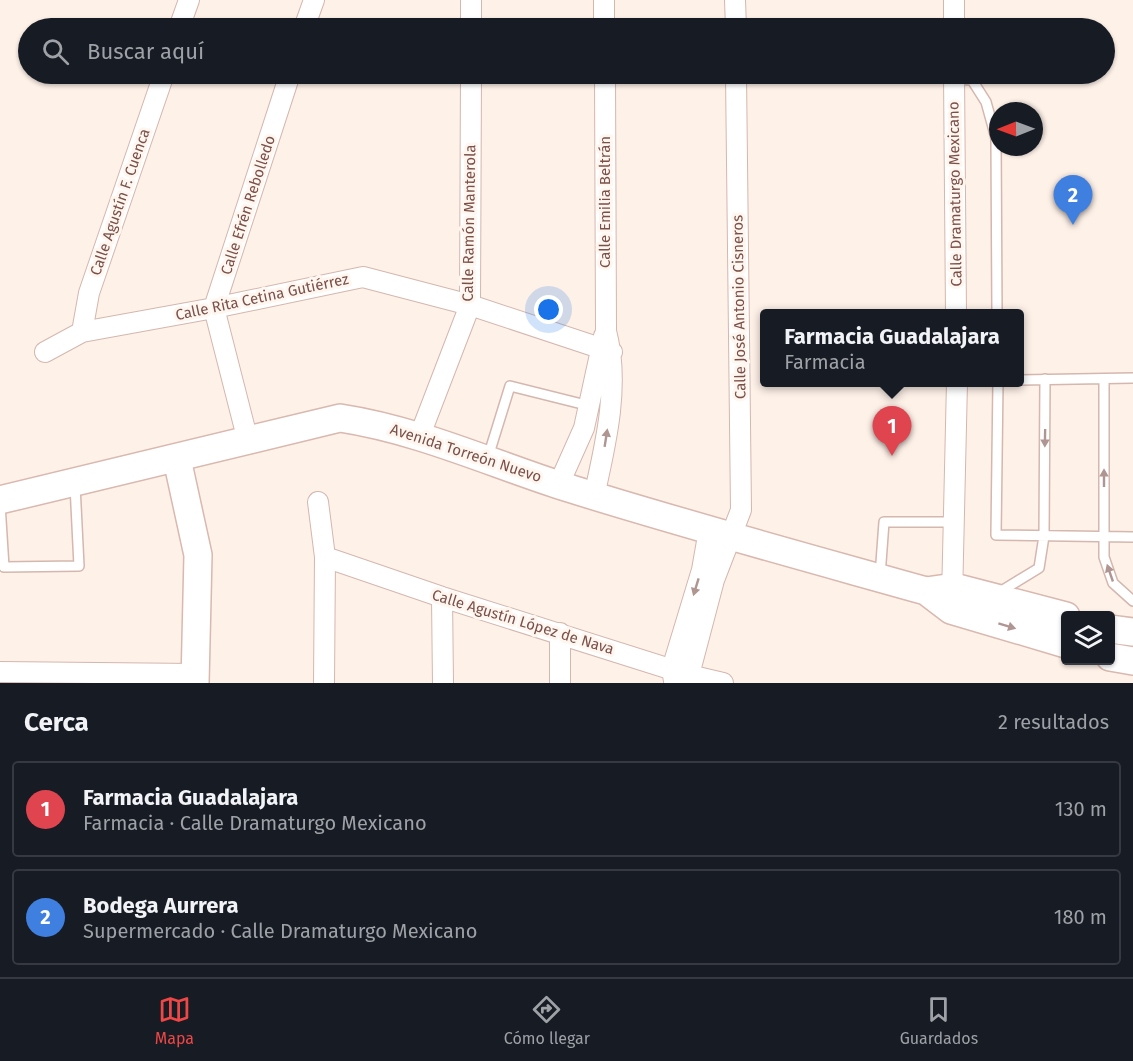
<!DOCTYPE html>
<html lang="es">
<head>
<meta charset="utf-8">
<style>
  :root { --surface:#171b24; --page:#20242c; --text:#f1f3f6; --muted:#9ea1a6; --line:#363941; --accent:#ef4746 }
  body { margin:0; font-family:"Fira Sans",sans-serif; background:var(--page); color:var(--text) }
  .controls { position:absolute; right:18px; bottom:18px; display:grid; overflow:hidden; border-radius:6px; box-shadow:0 2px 4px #0004 }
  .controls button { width:54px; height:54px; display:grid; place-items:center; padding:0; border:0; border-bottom:2px solid var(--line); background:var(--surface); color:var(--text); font:30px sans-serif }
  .compass { position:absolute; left:989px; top:102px; width:54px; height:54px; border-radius:50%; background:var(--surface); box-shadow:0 2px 4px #0004; rotate:269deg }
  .you { position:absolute; left:549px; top:310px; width:21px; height:21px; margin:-15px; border:4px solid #fff; border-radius:50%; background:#1a73e8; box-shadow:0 0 0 9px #1a73e833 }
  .badge { display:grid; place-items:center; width:39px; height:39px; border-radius:50%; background:var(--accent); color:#fff; font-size:20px; font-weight:700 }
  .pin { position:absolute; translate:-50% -50px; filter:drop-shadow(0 2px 3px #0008) }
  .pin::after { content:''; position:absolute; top:32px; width:21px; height:18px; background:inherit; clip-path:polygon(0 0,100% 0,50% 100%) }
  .popup { position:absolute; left:760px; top:309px; width:264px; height:78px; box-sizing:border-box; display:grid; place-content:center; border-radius:6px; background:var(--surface); filter:drop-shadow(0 2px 4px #0005); font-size:20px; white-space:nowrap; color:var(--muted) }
  .popup b { font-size:22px; color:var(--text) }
  .popup::after { content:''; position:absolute; left:50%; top:100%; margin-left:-12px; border:12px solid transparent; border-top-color:var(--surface) }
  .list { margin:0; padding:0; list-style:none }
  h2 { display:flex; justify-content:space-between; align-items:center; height:78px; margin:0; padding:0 24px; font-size:26px }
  h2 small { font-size:20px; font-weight:400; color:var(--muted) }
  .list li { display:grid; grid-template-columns:39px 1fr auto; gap:18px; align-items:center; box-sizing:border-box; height:96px; margin:0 12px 12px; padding:0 12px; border:2px solid var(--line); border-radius:6px }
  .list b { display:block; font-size:22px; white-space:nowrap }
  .list p { margin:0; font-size:20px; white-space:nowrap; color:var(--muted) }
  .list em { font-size:20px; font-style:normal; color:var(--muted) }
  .icon { flex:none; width:33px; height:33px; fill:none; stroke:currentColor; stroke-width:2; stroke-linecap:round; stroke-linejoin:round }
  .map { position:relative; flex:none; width:1133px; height:683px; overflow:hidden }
  .search { position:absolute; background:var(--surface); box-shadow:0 2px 4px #0004; left:18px; right:18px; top:18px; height:66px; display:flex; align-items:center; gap:15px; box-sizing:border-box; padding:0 21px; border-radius:33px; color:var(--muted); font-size:22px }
  .sheet { height:294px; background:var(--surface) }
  nav { display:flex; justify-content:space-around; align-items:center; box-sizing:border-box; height:84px; border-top:2px solid var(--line); background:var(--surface); font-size:16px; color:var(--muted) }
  nav a { display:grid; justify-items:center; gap:3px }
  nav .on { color:var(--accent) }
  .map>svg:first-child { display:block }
</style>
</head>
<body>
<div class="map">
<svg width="1133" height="683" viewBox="0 0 1133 683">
  <rect width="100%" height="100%" fill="#fef1e8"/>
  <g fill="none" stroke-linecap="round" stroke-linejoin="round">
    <defs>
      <path id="lane" d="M953,79l19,1 14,22 10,36 1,176
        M1104,379v178l9,26 20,18
        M1020,380l113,-2
        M998,382l-2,153 137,2
        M488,457l22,-71 80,20
        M0,504l4,63 75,-1 -4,-81
        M880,576l4,-54h70
        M998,593l41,-25 5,-32 1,-157"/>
      <path id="street" d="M604,0v28
        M735,0l1,28
        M179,28l10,-28
        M304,28l10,-28
        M471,28v-28
        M954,28v-28
        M954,74l2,240
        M82,332l7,-39 75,-219
        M45,352l37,-20 132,-24 149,-31 107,28 142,47
        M420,435l50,-130 1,-231
        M248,441l-34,-133 76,-234
        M559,484l25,-56 20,-92
        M594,496c12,-53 26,-112 12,-165l-1,-257
        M318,502l7,55 -1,126
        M325,557l117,40 247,78 34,8
        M442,597l1,86
        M952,599l5,-217
        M560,633v50
        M0,672l195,2
        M674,681l-2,-12 30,-99 7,-40
        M684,683l5,-8 25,-95 27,-70 -5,-436"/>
      <path id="secondary" d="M177,459l21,96 -3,128
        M0,500l340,-82c78,12 148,44 222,68 121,38 243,71 364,105l25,19 115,34
        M926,591l28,-4 112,29
        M1110,629l23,3
        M1110,657l23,4"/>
    </defs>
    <!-- lane casing -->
    <use href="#lane" stroke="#d4b7af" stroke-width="12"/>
    <!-- street casing -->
    <use href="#street" stroke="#d4b7af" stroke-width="22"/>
    <!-- secondary casing -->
    <use href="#secondary" stroke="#d9b8af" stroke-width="30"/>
    <!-- lane -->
    <use href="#lane" stroke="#fff" stroke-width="9"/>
    <!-- street -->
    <use href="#street" stroke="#fff" stroke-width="20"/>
    <!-- secondary -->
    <use href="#secondary" stroke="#fff" stroke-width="27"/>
  </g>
  <!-- one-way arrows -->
  <defs><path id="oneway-solid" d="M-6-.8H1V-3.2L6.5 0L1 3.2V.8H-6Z" transform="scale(1.5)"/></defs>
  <g fill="#b09692">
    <use href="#oneway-solid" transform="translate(606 438) rotate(-81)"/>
    <use href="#oneway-solid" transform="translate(1045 438) rotate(91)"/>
    <use href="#oneway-solid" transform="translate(1104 478) rotate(-90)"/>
    <use href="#oneway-solid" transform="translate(1110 573) rotate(-109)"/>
    <use href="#oneway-solid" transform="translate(696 587) rotate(107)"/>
    <use href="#oneway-solid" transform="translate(1007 626) rotate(17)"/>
  </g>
  <g text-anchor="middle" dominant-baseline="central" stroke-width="6" stroke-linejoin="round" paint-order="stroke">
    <!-- street labels -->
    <g font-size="15" fill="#7b5049" stroke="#fff6f0">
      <text transform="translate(955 194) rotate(-91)">Calle Dramaturgo Mexicano</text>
      <text transform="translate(120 202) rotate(-71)">Calle Agustín F. Cuenca</text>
      <text transform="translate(605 202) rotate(-90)">Calle Emilia Beltrán</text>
      <text transform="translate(248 205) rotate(-72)">Calle Efrén Rebolledo</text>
      <text transform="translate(469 223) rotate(-89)">Calle Ramón Manterola</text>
      <text transform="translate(262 297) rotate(-12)">Calle Rita Cetina Gutiérrez</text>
      <text transform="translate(739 307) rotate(-91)">Calle José Antonio Cisneros</text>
      <text transform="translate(466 453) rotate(18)">Avenida Torreón Nuevo</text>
      <text transform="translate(523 622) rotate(17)">Calle Agustín López de Nava</text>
    </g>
  </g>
</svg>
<div class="controls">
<button><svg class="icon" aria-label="layers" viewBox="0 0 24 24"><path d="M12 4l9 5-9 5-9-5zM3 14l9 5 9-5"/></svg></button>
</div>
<svg class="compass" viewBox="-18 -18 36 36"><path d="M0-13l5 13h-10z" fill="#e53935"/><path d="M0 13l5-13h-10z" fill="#9ea1a6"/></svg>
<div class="you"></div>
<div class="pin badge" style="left:892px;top:456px;background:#e0444e">1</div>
<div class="popup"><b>Farmacia Guadalajara</b>Farmacia</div>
<div class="pin badge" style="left:1073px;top:225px;background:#3f7fe0">2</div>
<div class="search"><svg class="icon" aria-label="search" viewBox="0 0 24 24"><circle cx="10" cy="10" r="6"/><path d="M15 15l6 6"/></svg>Buscar aquí</div>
</div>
<section class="sheet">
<h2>Cerca<small>2 resultados</small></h2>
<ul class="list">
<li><span class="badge" style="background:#e0444e">1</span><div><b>Farmacia Guadalajara</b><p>Farmacia · Calle Dramaturgo Mexicano</p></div><em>130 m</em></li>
<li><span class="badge" style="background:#3f7fe0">2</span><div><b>Bodega Aurrera</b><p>Supermercado · Calle Dramaturgo Mexicano</p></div><em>180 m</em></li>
</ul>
</section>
<nav>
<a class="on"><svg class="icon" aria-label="map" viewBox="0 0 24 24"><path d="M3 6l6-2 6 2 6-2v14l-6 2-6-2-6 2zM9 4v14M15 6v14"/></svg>Mapa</a>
<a><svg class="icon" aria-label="directions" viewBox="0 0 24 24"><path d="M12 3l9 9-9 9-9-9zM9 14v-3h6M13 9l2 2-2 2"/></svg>Cómo llegar</a>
<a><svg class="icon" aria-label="saved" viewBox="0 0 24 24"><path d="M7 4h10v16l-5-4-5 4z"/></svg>Guardados</a>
</nav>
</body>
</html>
